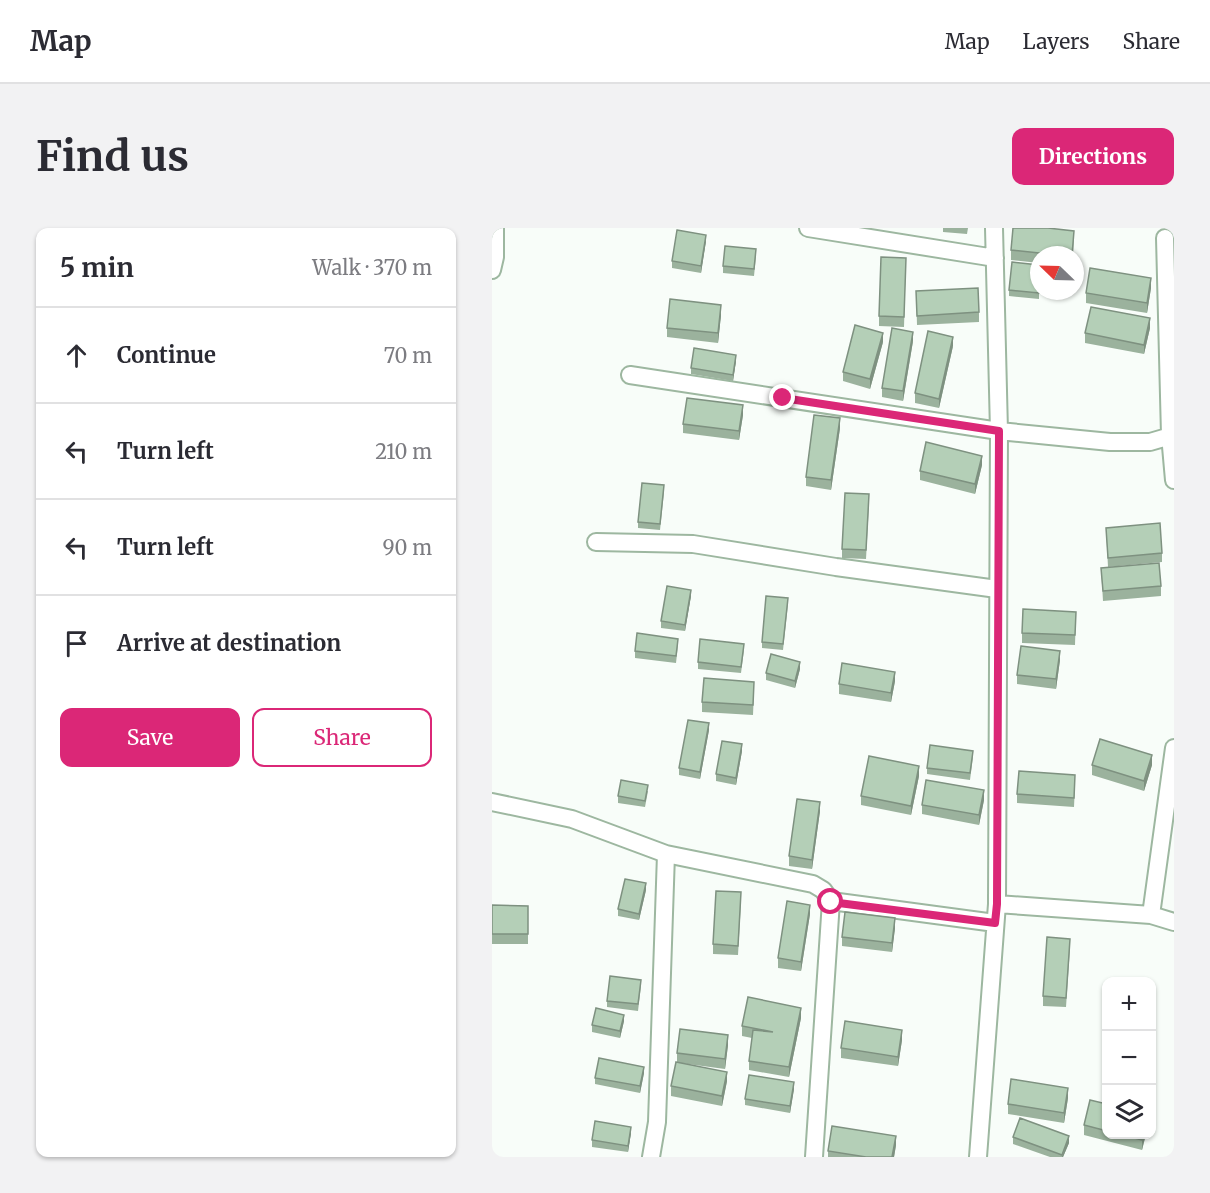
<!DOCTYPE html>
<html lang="en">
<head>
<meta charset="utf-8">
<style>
  :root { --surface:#fff; --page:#f2f2f3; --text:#2b2b33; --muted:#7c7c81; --line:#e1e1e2; --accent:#db2777 }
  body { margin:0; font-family:Merriweather,serif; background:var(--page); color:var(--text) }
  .controls { position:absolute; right:18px; bottom:18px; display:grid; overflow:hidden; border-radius:12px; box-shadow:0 2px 4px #0004 }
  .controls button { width:54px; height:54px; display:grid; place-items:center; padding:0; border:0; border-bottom:2px solid var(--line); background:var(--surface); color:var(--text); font:30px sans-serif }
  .compass { position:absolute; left:538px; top:18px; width:54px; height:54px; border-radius:50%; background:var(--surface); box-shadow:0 2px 4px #0004; rotate:293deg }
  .stop { position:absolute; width:18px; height:18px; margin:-14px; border:4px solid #db2777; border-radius:50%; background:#fff }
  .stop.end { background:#db2777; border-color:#fff; box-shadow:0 2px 6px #0008 }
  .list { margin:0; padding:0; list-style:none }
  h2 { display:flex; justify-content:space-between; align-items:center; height:78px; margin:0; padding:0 24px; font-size:26px }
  h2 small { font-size:20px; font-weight:400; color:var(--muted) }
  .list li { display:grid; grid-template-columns:39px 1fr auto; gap:18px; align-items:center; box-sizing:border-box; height:96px; padding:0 24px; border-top:2px solid var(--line) }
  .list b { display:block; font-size:22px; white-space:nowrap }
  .list em { font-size:20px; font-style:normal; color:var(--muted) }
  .actions { display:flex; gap:12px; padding:18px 24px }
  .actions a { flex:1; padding:14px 0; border:2px solid var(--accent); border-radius:12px; text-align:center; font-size:21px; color:var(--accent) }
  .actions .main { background:var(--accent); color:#fff }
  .icon { flex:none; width:33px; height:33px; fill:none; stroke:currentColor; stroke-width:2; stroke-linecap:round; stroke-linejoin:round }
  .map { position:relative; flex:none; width:682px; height:929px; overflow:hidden; border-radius:12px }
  header { display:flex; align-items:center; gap:36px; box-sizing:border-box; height:84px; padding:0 30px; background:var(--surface); border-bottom:2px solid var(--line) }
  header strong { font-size:28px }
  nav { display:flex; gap:33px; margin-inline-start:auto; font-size:21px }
  .intro { display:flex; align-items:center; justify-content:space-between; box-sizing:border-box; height:144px; padding:0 36px }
  h1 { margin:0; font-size:42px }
  .button { padding:15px 27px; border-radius:12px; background:var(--accent); color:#fff; font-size:21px; font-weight:700 }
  main { display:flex; gap:36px; padding:0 36px }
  aside { flex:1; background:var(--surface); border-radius:12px; box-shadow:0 2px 4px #0004 }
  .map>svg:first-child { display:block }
</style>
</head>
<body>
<header>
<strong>Map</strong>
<nav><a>Map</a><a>Layers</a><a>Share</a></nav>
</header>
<div class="intro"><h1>Find us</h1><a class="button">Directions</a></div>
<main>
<aside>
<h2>5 min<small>Walk · 370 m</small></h2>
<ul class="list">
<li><svg class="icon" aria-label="ahead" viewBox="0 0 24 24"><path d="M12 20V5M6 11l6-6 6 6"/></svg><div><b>Continue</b></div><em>70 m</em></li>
<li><svg class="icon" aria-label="left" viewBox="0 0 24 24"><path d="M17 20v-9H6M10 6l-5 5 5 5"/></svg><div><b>Turn left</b></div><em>210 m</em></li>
<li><svg class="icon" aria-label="left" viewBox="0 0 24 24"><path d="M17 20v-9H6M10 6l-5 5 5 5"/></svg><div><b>Turn left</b></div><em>90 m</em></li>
<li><svg class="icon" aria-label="arrive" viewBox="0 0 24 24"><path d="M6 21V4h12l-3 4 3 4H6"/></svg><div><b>Arrive at destination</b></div></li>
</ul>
<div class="actions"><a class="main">Save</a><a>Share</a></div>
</aside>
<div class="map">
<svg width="682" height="929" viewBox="0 0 682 929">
  <rect width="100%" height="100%" fill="#f8fdf9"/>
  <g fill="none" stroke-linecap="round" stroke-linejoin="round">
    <defs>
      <path id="minor" d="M316,0l187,30
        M673,10l5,197 4,45
        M0,42l3,-13v-29
        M138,147l369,56 111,11h40l24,-7
        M104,314l97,2 143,23 161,22
        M0,574l80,17 94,35
        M339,673l164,22
        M505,676l154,11 23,7
        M659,687l23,-167
        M159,929l6,-35 9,-268 147,30 10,6 8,11 -17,256
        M486,929l19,-253 2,-473 -5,-203"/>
    </defs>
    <!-- minor casing -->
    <use href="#minor" stroke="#9db7a0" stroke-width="20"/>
    <!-- minor -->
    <use href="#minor" stroke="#fff" stroke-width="16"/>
  </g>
  <!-- wall -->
  <path fill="#9bb29d" d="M451,0h25l-1,6 -24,-2z
    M582,12l-1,15h-34v8l-28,-3v-10z
    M214,13l-5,32 -29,-5v-7z
    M264,28l-2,20 -31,-3v-7z
    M414,30l-2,69 -25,-1v-10z
    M547,37v34l-30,-3v-6z
    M659,60l-4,25 -61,-10v-10z
    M424,63l63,21v10l-62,3z
    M229,87l-3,28 -51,-6v-9z
    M658,100l-6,26 -59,-11v-10z
    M421,113l-10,60 -21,-4v-9z
    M391,114l-13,47 -27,-8v-9z
    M461,118l-14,62 -24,-5v-10z
    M244,133l-3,20 -42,-7v-6z
    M251,187l-4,25 -56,-7v-9z
    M348,200l-9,62 -25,-4v-9z
    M490,237l-7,29 -55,-14v-9z
    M172,264l-4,38 -22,-2v-6z
    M377,276l-3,55 -24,-1v-9z
    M614,300l56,25v9l-54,5z
    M609,340l60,18v10l-58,5z
    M199,368l-6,35 -24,-3v-7z
    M296,376l-5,46 -21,-2v-6z
    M584,384l-1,33 -53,-2v-10z
    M186,417l-2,18 -41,-5v-7z
    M252,422l-3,23 -43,-4v-7z
    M568,432l-4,29 -39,-5v-9z
    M308,441l-5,19 -29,-8v-7z
    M403,453l-4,21 -52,-8v-10z
    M262,463l-1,24 -51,-3v-10z
    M217,502l-9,49 -21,-4v-7z
    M250,523l-6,34 -20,-4v-7z
    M481,529l-3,23 -43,-6v-6z
    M600,537h60l-8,26 -52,-16z
    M427,548l-8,39 -50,-10v-9z
    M583,557l-1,22 -57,-4v-9z
    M156,563l-3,16 -27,-4v-7z
    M492,572l-5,25 -57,-11v-9z
    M328,583l-8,58 -23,-3v-10z
    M154,662l-7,30 -21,-4v-7z
    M249,674l-3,53 -25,-1v-10z
    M0,677l36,1v38h-36z
    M318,686l-9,57 -23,-3v-10z
    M403,700l-3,24 -50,-6v-9z
    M578,720l-4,59 -23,-1v-10z
    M149,758l-3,25 -31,-4v-6z
    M309,790l-12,59 -40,-7v-9l3,-23 -10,-2v-10z
    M132,793l-4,17 -28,-6v-7z
    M410,812l-4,26 -57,-8v-10z
    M236,817l-3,24 -45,-6 47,18 -5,25 -51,-10v-10l6,-24v-9z
    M152,845l-4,20 -45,-9v-6z
    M302,861l-4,24 -45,-8v-6z
    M576,870l-4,25 -56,-9v-10z
    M615,876v30h39l-4,16 -58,-15v-10z
    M139,905l-3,19 -36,-5v-7z
    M521,909l56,6 -6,14h-13l-37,-13z
    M404,917l-2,12h-66v-6z"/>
  <!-- shaded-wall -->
  <path fill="#7e9180" d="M214,7v6l-5,32v-7z
    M659,50v10l-4,25v-10z
    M229,77v10l-3,28v-10z
    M658,90v10l-6,26v-9z
    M421,104v9l-10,60v-10z
    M391,105v9l-13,47v-10z
    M461,109v9l-14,62v-9z
    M244,127v6l-3,20v-6z
    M251,177v10l-4,25v-9z
    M348,190v10l-9,62v-10z
    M490,228v9l-7,29v-10z
    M199,362v6l-6,35v-6z
    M568,423v9l-4,29v-10z
    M308,434v7l-5,19v-7z
    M403,444v9l-4,21v-9z
    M217,495v7l-9,49v-7z
    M250,516v7l-6,34v-7z
    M660,527v10l-8,26v-10z
    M427,538v10l-8,39v-9z
    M492,562v10l-5,25v-10z
    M328,574v9l-8,58v-9z
    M154,655v7l-7,30v-6z
    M318,677v9l-9,57v-9z
    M403,690v10l-3,24v-9z
    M309,780v10l-12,59v-10z
    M132,787v6l-4,17v-7z
    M410,802v10l-4,26v-9z
    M236,807v10l-3,24v-10z
    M152,839v6l-4,20v-7z
    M235,844v9l-5,25v-10z
    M302,854v7l-4,24v-7z
    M576,860v10l-4,25v-10z
    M139,899v6l-3,19v-6z
    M651,906h3l-4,16v-10z
    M404,908v9l-2,12h-2z
    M577,908v7l-6,14h-1z"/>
  <!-- building -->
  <path fill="#b4cfb7" stroke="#7e9180" stroke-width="1.5" d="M521,0h35l26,3 -2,24h-14l-47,-5z
    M185,2l29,5 -5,31 -29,-5z
    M233,18l31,3 -2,20 -31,-3z
    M389,29l25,1 -2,59 -25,-1z
    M520,34l27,3v28l-30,-3z
    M598,40l61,10 -4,25 -61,-10z
    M486,60l1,24 -62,4 -1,-25z
    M178,71l51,6 -3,28 -51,-5z
    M599,79l59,11 -6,27 -59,-12z
    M363,97l28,8 -13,46 -27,-7z
    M400,100l21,4 -10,59 -21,-3z
    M436,103l25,6 -14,62 -24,-6z
    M202,120l42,7 -3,20 -42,-7z
    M195,170l56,7 -4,26 -56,-7z
    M322,187l26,3 -9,62 -25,-3z
    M434,214l56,14 -7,28 -55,-13z
    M150,255l22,2 -4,39 -22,-2z
    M353,265l24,1 -3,56 -24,-1z
    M668,295l2,30 -54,5 -2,-30z
    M667,335l2,23 -58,5 -2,-23z
    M175,358l24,4 -6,35 -24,-4z
    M274,368l22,2 -5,46 -21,-2z
    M531,381l53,3 -1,23 -53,-2z
    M145,405l41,6 -2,17 -41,-5z
    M208,411l44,5 -3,23 -43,-5z
    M529,418l39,5 -4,28 -39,-4z
    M279,426l29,8 -5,19 -29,-8z
    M350,435l53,9 -4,21 -52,-9z
    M212,450l50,4 -1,23 -51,-3z
    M196,492l21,3 -9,49 -21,-4z
    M608,511l52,16 -8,26 -52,-16z
    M230,513l20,3 -6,34 -20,-4z
    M438,517l43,6 -3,22 -43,-5z
    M377,528l50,10 -8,40 -50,-10z
    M527,543l56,4 -1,23 -57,-4z
    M129,552l27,5 -3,16 -27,-5z
    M434,552l58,10 -5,25 -57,-10z
    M305,571l23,3 -8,58 -23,-4z
    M133,651l21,4 -7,31 -21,-5z
    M224,663l25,1 -3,54 -25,-2z
    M295,673l23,4 -9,57 -23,-4z
    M0,677l36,1v28h-36z
    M353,684l50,6 -3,25 -50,-6z
    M555,709l23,2 -4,59 -23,-2z
    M118,748l31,4 -3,24 -31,-3z
    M256,769l53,11 -12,59 -40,-6 4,-31 20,2 -31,-6z
    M104,780l28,7 -4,16 -28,-6z
    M353,793l57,9 -4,27 -57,-9z
    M188,801l48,6 -3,24 -48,-6z
    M107,830l45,9 -4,19 -45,-8z
    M184,834l51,10 -5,24 -51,-10z
    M257,847l45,7 -4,24 -45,-7z
    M519,851l57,9 -4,25 -56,-9z
    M598,872l17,4v27l-23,-6z
    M528,890l49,18 -7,19 -49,-18z
    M103,893l36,6 -3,19 -36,-6z
    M340,898l64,10 -4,21h-26l-38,-6z
    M628,906h23l-1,6z"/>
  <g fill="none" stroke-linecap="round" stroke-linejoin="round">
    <!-- route -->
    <path stroke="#db2777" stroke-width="8" d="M291,170l216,33 -2,473 -2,19 -164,-21"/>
  </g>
</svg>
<div class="controls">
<button>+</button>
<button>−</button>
<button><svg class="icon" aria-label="layers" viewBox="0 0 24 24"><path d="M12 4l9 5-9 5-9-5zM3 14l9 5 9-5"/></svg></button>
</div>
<svg class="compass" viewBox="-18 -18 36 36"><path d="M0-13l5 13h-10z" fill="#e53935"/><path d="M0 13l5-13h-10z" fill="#7c7c81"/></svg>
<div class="stop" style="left:339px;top:674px"></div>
<div class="stop end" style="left:291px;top:170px"></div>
</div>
</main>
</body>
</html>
